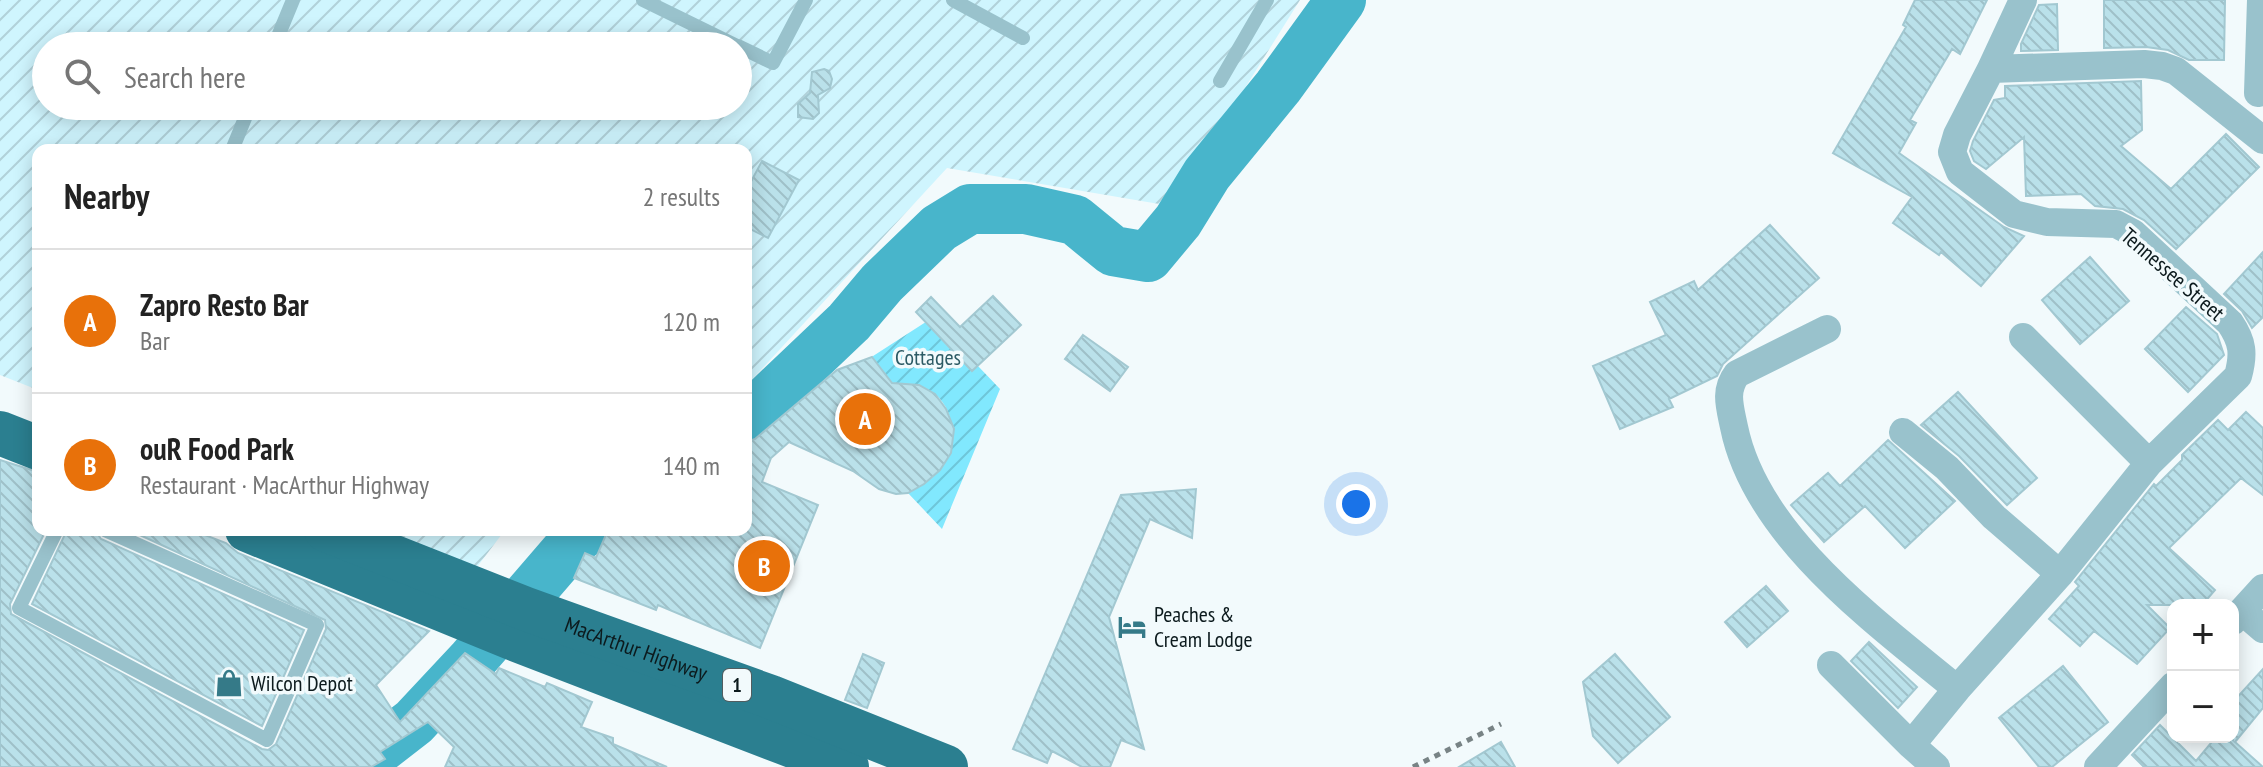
<!DOCTYPE html>
<html lang="en">
<head>
<meta charset="utf-8">
<style>
  :root { --surface:#fff; --page:#f2f2f2; --text:#222; --muted:#767676; --line:#e0e0e0; --accent:#db2777 }
  body { margin:0; font-family:"PT Sans Narrow",sans-serif; background:var(--page); color:var(--text) }
  .controls { position:absolute; right:24px; bottom:24px; display:grid; overflow:hidden; border-radius:16px; box-shadow:0 4px 20px #0003 }
  .controls button { width:72px; height:72px; display:grid; place-items:center; padding:0; border:0; border-bottom:2px solid var(--line); background:var(--surface); color:var(--text); font:40px sans-serif }
  .you { position:absolute; left:1356px; top:504px; width:28px; height:28px; margin:-20px; border:6px solid #fff; border-radius:50%; background:#1a73e8; box-shadow:0 0 0 12px #1a73e833 }
  .badge { display:grid; place-items:center; width:52px; height:52px; border-radius:50%; background:var(--accent); color:#fff; font-size:26px; font-weight:700 }
  .pin { position:absolute; translate:-50% -50%; border:4px solid #fff; box-shadow:0 2px 8px #0006 }
  .list { margin:0; padding:0; list-style:none }
  h2 { display:flex; justify-content:space-between; align-items:center; height:104px; margin:0; padding:0 32px; font-size:34px }
  h2 small { font-size:26px; font-weight:400; color:var(--muted) }
  .list li { display:grid; grid-template-columns:52px 1fr auto; gap:24px; align-items:center; box-sizing:border-box; height:144px; padding:0 32px; border-top:2px solid var(--line) }
  .list b { display:block; font-size:30px; white-space:nowrap }
  .list p { margin:0; font-size:26px; white-space:nowrap; color:var(--muted) }
  .list em { font-size:26px; font-style:normal; color:var(--muted) }
  .icon { flex:none; width:44px; height:44px; fill:none; stroke:currentColor; stroke-width:2; stroke-linecap:round; stroke-linejoin:round }
  .map { position:relative; flex:none; width:2263px; height:767px; overflow:hidden }
  .search { position:absolute; background:var(--surface); box-shadow:0 4px 20px #0003; left:32px; top:32px; width:720px; height:88px; display:flex; align-items:center; gap:20px; box-sizing:border-box; padding:0 28px; border-radius:44px; color:var(--muted); font-size:30px }
  .panel { position:absolute; background:var(--surface); box-shadow:0 4px 20px #0003; left:32px; top:144px; width:720px; height:392px; border-radius:16px }
  .map>svg:first-child { display:block }
</style>
</head>
<body>
<div class="map">
<svg width="2263" height="767" viewBox="0 0 2263 767">
  <defs>
    <pattern id="industrial-furrows" width="10" height="10" patternUnits="userSpaceOnUse" patternTransform="scale(2)"><rect width="10" height="10" fill="#cff5fe"/><path d="M-1 1l2-2M0 10L10 0M9 11l2-2" fill="none" stroke="#b1d1d9"/></pattern>
    <pattern id="garden-furrows" width="10" height="10" patternUnits="userSpaceOnUse" patternTransform="scale(2)"><rect width="10" height="10" fill="#81e8fe"/><path d="M-1 1l2-2M0 10L10 0M9 11l2-2" fill="none" stroke="#6ec6d9"/></pattern>
    <pattern id="building-back-hatch" width="6" height="6" patternUnits="userSpaceOnUse" patternTransform="scale(2)"><rect width="6" height="6" fill="#bae1ea"/><path d="M-1 5l2 2M0 0l6 6M5-1l2 2" fill="none" stroke="#9fc0c8"/></pattern>
  </defs>
  <rect width="100%" height="100%" fill="#f2fafc"/>
  <!-- industrial -->
  <path fill="url(#industrial-furrows)" fill-rule="evenodd" d="M0,0h1300l-129,206 -224,-38 -201,218v-236h-708v240l-38,-15zM46,46h692v60h-692z
    M384,530h121l-28,37z"/>
  <!-- garden -->
  <path fill="url(#garden-furrows)" d="M932,318l68,71 -58,140 -34,-36c11,-6 23,-13 31,-22 20,-21 18,-59 -5,-78 -13,-9 -27,-9 -42,-10l-22,-25z"/>
  <g fill="none" stroke-linecap="round" stroke-linejoin="round">
    <!-- river -->
    <path stroke="#48b5cb" stroke-width="50" d="M746,420l103,-98 33,-39 57,-55 31,-19h56l49,11 38,31 35,6 30,-36 29,-47 71,-87 63,-87
      M356,767l58,-45 58,-62 106,-123 10,-7"/>
  </g>
  <!-- building -->
  <path fill="url(#building-back-hatch)" stroke="#a2c8d1" stroke-width="2" d="M1915,0h72l-27,54 -8,-5 -42,71 6,3 -17,30 105,74 20,9 -43,50 -40,-34 -2,3 -46,-32 19,-26 -79,-44 73,-126 -3,-2z
    M2104,0h121l-1,60h-35l-21,-10 -22,-3 -42,1z
    M2057,4l1,46 -37,1v-7l18,-39z
    M824,69l5,2 3,8 -2,9 -12,7 1,18 -6,6 -15,-2v-13l12,-11 2,-21z
    M2141,81l1,49 -21,16 50,43 55,-55 33,33 -83,82 -32,-29 -21,-11 -28,-3 -14,-12 -55,2 -2,-59 -38,32 -12,-8 -4,-10 3,-10 21,-41 11,-2v-12z
    M762,161l37,19 -31,58 -22,-11v-36z
    M1770,225l49,53 -96,86 -6,12 -48,23 4,8 -53,22 -27,-63 73,-31 -16,-33 44,-21 4,9z
    M2263,252v65l-11,11 -10,-17 -18,-17z
    M2090,257l39,44 -49,43 -38,-44z
    M993,296l28,29 -49,46 -56,-59 15,-15 29,30z
    M2186,307l31,27 7,21 -36,37 -43,-43z
    M1083,335l45,32 -18,24 -45,-32z
    M872,357l20,26 27,2 16,9 11,15 8,20 -3,24 -11,17 -16,14 -16,9 -12,1 -17,-5 -26,-18 -64,-29 -18,16 -9,24 56,23 -58,143 -102,-43 -2,5 -82,-32 11,-25 11,5 12,-28h138v-88l9,-3 82,-69z
    M1958,392l79,86 -30,27 -48,-49 -38,-31z
    M2246,412l17,16v67l-22,-17 -72,70 46,42 -13,15h-55l23,23 -33,36 -43,-33 -14,15 -31,-27 30,-33 -4,-4 79,-98 2,2 26,-26v-5l36,-35 10,10z
    M1888,440l67,61 -50,47 -40,-42 -41,36 -33,-37 37,-32 12,13z
    M0,460l38,12v58h8l-36,74 1,10 251,135 6,1 8,-6 50,-115 -1,-9 -196,-90h63l34,13 12,10 191,78 -53,54 24,37 65,-69 31,21 3,-6 46,19 2,-4 45,19 -11,25 32,11v6l54,23h-222l9,-20 -26,-25 -48,30 5,7 -14,8h-371z
    M1196,489l-4,49 -42,-19 -41,98 35,132 -23,-9 -11,27h-28l-30,-16 -5,12 -34,-14 108,-254z
    M67,530h28l6,9 203,91 -42,96 -230,-122z
    M1766,586l22,25 -41,36 -22,-25z
    M1869,642l48,45 -19,21 -47,-47z
    M863,654l21,9 -17,45 -22,-8z
    M1615,654l55,63 -52,46 -25,-27 -10,-54z
    M2063,666l45,56 -56,45h-13l-40,-49z
    M2263,669v39l-28,34 28,25h-119l-12,-12 28,-30 36,36 20,-24h13l4,3v-38z
    M1501,742l14,25h-56z"/>
  <g fill="none" stroke-linecap="round" stroke-linejoin="round">
    <!-- path -->
    <path stroke="#788385" stroke-width="5" stroke-dasharray="6 6" stroke-linecap="butt" d="M1413,767l88,-43"/>
    <!-- lane -->
    <path stroke="#99c2cc" stroke-width="14" d="M643,0l94,46
      M953,0l70,38
      M274,46l19,-46
      M738,46l35,17 33,-63
      M1220,81l47,-81
      M232,150l18,-44
      M57,530l-38,78 248,132 50,-115 -212,-95"/>
    <!-- street -->
    <path stroke="#99c2cc" stroke-width="28" d="M2261,0l-3,93 5,-1
      M1991,69l32,-69
      M1827,329l-90,45c-13,17 -7,33 -3,53 22,109 142,195 223,262
      M2023,337l126,126
      M1903,432l44,36 47,49 66,57
      M2242,611l21,18
      M2233,621l30,-33
      M1831,665l80,80
      M1936,767l-25,-22 46,-56 103,-115 89,-111 89,-87c6,-22 5,-34 -8,-53l-97,-90 -17,-9 -69,-2 -33,-8 -54,-42 -8,-20 5,-17 34,-66 153,-5 18,2 14,5 87,69
      M2098,767l75,-81"/>
    <!-- highway -->
    <g stroke="#2b7f90" stroke-width="44">
      <path d="M0,433l38,15"/>
      <path d="M247,530l267,109 333,128"/>
      <path id="s1" d="M326,530l200,79 245,88 175,70"/>
    </g>
  </g>
  <!-- icons -->
  <defs>
    <symbol id="hotel-bare" viewBox="-9 -9 18 18"><path d="M-6-4.5h1.5V1H6V5H4.5V3h-9V5H-6ZM-4 0a1.8 1.8 0 1 1 3.6 0ZM.5 0V-2.5h3Q6-2.5 6 0Z" fill="#357a88" stroke="#f2fafc" stroke-width="2.5" paint-order="stroke"/></symbol>
    <symbol id="shop-bare" viewBox="-9 -9 18 18"><path d="M-5-2.5h2.3a2.7 3.5 0 0 1 5.4 0H5L5.5 6h-11ZM-1.5-2.5h3a1.5 2.3 0 0 0-3 0Z" fill="#357a88" stroke="#f2fafc" stroke-width="2.5" paint-order="stroke"/></symbol>
  </defs>
  <g fill-rule="evenodd">
    <use href="#hotel-bare" x="1112" y="607" width="40" height="40"/>
    <use href="#shop-bare" x="209" y="663" width="40" height="40"/>
  </g>
  <g text-anchor="middle" dominant-baseline="central" stroke-width="7" stroke-linejoin="round" paint-order="stroke">
    <!-- shield labels -->
    <rect fill="#f2fafc" stroke="#515d60" stroke-width="2" x="723" y="669" width="28" height="32" rx="6"/>
    <g font-size="20" font-weight="bold" fill="#0c1a1d">
      <text x="737" y="685">1</text>
    </g>
    <!-- street labels -->
    <g font-size="22" fill="#0c1a1d" stroke="#f2fafc">
      <text transform="translate(2173 274) rotate(41)">Tennessee Street</text>
      <text stroke="none"><textPath href="#s1" startOffset="332">MacArthur Highway</textPath></text>
    </g>
    <!-- park labels -->
    <g font-size="22" fill="#2c5a64" stroke="#f2fafc">
      <text x="928" y="357">Cottages</text>
    </g>
    <!-- poi labels -->
    <g font-size="22" fill="#0c1a1d" stroke="#f2fafc" text-anchor="start">
      <text x="1154" y="614">Peaches &amp;<tspan x="1154" dy="25">Cream Lodge</tspan></text>
      <text x="251" y="683">Wilcon Depot</text>
    </g>
  </g>
</svg>
<div class="controls">
<button>+</button>
<button>−</button>
</div>
<div class="you"></div>
<div class="pin badge" style="left:865px;top:419px;background:#e8710a">A</div>
<div class="pin badge" style="left:764px;top:566px;background:#e8710a">B</div>
<div class="search"><svg class="icon" aria-label="search" viewBox="0 0 24 24"><circle cx="10" cy="10" r="6"/><path d="M15 15l6 6"/></svg>Search here</div>
<section class="panel">
<h2>Nearby<small>2 results</small></h2>
<ul class="list">
<li><span class="badge" style="background:#e8710a">A</span><div><b>Zapro Resto Bar</b><p>Bar</p></div><em>120 m</em></li>
<li><span class="badge" style="background:#e8710a">B</span><div><b>ouR Food Park</b><p>Restaurant · MacArthur Highway</p></div><em>140 m</em></li>
</ul>
</section>
</div>
</body>
</html>
